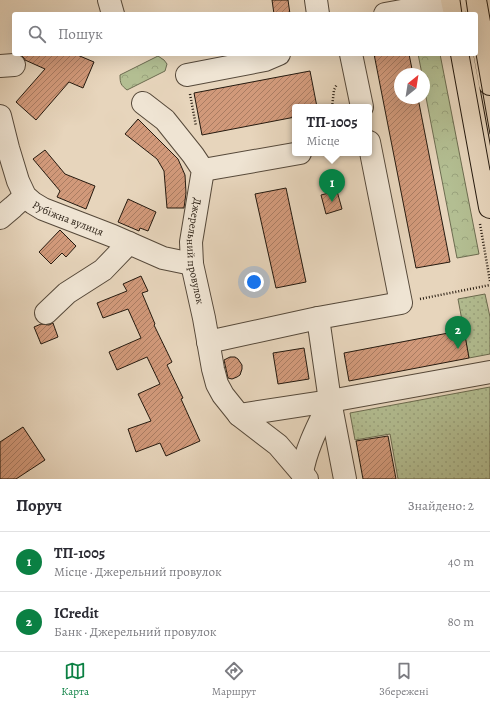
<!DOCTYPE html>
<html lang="uk">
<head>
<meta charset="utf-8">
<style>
  :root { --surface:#fff; --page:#f2f2f3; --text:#2b2b33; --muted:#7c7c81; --line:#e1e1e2; --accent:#0b8043 }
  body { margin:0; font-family:Alegreya,serif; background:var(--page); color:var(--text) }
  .compass { position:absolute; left:394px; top:68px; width:36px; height:36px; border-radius:50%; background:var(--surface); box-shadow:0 4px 16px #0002; rotate:30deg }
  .you { position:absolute; left:254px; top:282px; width:14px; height:14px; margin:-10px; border:3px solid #fff; border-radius:50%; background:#1a73e8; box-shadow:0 0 0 6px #1a73e833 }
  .badge { display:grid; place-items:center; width:26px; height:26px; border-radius:50%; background:var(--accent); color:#fff; font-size:13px; font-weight:700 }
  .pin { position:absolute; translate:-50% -33px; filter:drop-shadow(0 1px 2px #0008) }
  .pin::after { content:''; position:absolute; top:21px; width:14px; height:12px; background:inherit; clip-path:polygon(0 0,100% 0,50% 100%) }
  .popup { position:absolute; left:292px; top:104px; width:80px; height:52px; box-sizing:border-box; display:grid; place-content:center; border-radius:4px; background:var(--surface); filter:drop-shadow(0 1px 3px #0005); font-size:13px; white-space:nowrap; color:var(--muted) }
  .popup b { font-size:15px; color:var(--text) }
  .popup::after { content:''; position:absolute; left:50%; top:100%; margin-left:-8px; border:8px solid transparent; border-top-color:var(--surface) }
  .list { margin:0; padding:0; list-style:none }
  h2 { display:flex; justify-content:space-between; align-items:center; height:52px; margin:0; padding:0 16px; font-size:17px }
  h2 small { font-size:13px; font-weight:400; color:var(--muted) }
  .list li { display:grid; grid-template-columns:26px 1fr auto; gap:12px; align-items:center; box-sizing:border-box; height:60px; padding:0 16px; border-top:1px solid var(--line) }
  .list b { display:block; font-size:15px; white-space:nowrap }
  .list p { margin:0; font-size:13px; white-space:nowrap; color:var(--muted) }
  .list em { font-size:13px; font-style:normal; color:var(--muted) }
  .icon { flex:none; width:22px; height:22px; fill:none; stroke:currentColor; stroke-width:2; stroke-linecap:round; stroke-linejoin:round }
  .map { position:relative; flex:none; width:490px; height:479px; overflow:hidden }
  .search { position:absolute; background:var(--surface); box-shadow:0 4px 16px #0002; left:12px; right:12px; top:12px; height:44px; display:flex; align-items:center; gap:10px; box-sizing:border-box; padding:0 14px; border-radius:4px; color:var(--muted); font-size:15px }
  .sheet { height:172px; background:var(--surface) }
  nav { display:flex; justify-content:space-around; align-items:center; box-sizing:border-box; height:56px; border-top:1px solid var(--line); background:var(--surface); font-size:11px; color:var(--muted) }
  nav a { display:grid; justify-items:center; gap:2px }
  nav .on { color:var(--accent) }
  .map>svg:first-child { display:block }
</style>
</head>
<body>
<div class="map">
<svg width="490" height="479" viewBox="0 0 490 479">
  <defs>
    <pattern id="grass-dots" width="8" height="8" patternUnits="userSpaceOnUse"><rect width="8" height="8" fill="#b3be92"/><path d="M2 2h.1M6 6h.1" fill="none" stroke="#9aa37d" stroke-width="1.8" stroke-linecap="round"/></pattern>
    <pattern id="forest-crowns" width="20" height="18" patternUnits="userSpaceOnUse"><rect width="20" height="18" fill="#b3be92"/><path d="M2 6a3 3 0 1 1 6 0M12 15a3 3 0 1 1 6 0" fill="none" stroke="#9aa37d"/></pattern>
    <pattern id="building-hatch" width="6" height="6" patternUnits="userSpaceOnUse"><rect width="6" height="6" fill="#d1997a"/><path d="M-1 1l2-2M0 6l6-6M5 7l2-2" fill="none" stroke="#a97c62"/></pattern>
  </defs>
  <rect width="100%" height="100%" fill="#e7d5bc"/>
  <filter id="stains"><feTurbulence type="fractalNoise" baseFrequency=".005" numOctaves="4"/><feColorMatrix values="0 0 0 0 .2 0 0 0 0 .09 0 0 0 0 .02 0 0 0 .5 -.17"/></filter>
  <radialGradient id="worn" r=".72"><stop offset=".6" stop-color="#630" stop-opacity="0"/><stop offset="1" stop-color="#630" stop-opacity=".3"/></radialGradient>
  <!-- grass -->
  <path fill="url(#grass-dots)" stroke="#6c6c50" d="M485,294l5,23v37l-21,4 -11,-59z
    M490,387v92h-92l-8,-45 -35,6 -5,-27z"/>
  <!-- forest -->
  <path fill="url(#forest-crowns)" stroke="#6c6c50" d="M418,54h22l39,200 -22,4 -33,-171v-13h-2z
    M158,56l6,4 3,4 -2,7 -38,19c-6,-5 -7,-6 -7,-15z"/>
  <!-- building -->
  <path fill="url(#building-hatch)" stroke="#251a0f" d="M272,0h16l2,14h-16z
    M20,54h55l19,8 -11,26 -14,-6 -33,38 -20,-18 29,-33 -20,-9 -1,-2z
    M374,54h35l4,20h-13v24h18l32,164 -34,6z
    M310,71l7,36h-22v10l-93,18 -8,-42z
    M138,119l40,40 7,16 1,18 -2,15h-17l-3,-37 -7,-12 -32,-25z
    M45,150l20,24 30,12 -9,23 -29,-12 3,-6 -27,-32z
    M286,188l20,94 -30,6 -21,-94z
    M337,191l5,18 -16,5 -5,-19z
    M128,199l28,13 -8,19 -8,-3 -1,3 -21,-9z
    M60,230l16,16 -10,11 -4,-4 -11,11 -12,-12z
    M141,276l7,15 -6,2 13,31 -1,1 18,37 -5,3 16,33 -2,1 19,42 -34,15 -6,-13 -24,9 -8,-23 23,-8 -13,-27 22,-10 -13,-27 -30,13 -8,-18 32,-14 -13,-29 -25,9 -6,-15 30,-12 -4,-7z
    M53,323l5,14 -17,7 -7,-17 7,-3 8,1z
    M464,330l5,28 -120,23 -5,-28z
    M304,348l5,31 -31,5 -5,-31z
    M230,357h5l3,2 4,6v4l-2,6 -3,2 -5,2 -4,-1 -4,-18z
    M23,427l22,33 -29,19h-16v-37z
    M388,436l8,43h-33l-7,-38z"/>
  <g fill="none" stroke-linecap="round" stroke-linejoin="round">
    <defs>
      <g id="minor">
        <path d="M109,0l4,14"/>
        <path d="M316,0l2,14"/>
        <path d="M385,14l79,-14"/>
        <path d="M351,54l11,53"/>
        <path d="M0,66l14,-1"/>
        <path d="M187,75l78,-15 14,-6"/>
        <path id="s1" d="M143,103l22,17 28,35 10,15 -12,72 1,22 12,54 9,51 4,15 6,11 16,20 39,30 29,34"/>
        <path id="s2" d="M0,116l8,32 10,33 7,15 8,7 10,6 70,27 50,22 29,6"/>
        <path d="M203,170l97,-17"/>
        <path d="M0,218l13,-11 12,-11"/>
        <path d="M46,313l21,-20 36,-23 26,-27"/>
        <path d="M208,342l110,-24"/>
        <path d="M239,415l91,-14 160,-29"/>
        <path d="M302,473c4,-25 17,-49 28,-72"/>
        <path d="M345,479l-15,-78 -12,-83 83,-15 -32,-161"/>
      </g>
      <path id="major" d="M452,0l3,14
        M475,0l15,84
        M462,54l28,153"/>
    </defs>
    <!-- minor casing -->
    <use href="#minor" stroke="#56493a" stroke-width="24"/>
    <!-- major casing -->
    <use href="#major" stroke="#251a0f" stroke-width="24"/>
    <!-- path -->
    <path stroke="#251a0f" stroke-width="2.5" stroke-dasharray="1 2" stroke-linecap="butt" d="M190,94l6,32
      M332,107l2,-17 3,-6
      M480,224l10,57
      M420,299l70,-14"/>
    <!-- minor -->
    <use href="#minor" stroke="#efe4d3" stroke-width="22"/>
    <!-- major -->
    <use href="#major" stroke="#e7d5bc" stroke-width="22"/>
    <!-- tram -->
    <path stroke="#251a0f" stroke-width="1" d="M460,0l2,14
      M466,0l2,14
      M469,54l21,116
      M476,54l14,80"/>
  </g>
  <g text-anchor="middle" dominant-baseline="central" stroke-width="4" stroke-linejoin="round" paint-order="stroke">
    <!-- street labels -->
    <g font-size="11" fill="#251a0f" stroke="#efe4d3">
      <text stroke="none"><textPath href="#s2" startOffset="133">Рубіжна вулиця</textPath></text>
      <text stroke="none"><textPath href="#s1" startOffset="173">Джерельний провулок</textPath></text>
    </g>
  </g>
  <rect width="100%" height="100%" filter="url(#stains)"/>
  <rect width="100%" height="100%" fill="url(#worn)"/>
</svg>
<svg class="compass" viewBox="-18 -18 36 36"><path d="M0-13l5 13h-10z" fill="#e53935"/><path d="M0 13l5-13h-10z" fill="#7c7c81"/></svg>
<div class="you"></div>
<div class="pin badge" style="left:332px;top:202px">1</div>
<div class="popup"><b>ТП-1005</b>Місце</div>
<div class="pin badge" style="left:458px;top:349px">2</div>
<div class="search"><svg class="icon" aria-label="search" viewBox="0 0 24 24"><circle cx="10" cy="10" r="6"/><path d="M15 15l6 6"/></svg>Пошук</div>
</div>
<section class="sheet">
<h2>Поруч<small>Знайдено: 2</small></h2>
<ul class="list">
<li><span class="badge">1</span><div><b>ТП-1005</b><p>Місце · Джерельний провулок</p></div><em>40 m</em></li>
<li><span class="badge">2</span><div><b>ICredit</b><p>Банк · Джерельний провулок</p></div><em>80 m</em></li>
</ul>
</section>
<nav>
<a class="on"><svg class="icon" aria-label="map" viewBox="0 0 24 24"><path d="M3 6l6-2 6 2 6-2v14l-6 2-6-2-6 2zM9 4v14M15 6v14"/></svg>Карта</a>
<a><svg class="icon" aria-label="directions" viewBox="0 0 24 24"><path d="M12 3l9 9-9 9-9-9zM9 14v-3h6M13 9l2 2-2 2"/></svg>Маршрут</a>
<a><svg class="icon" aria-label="saved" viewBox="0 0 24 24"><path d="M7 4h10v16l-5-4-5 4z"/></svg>Збережені</a>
</nav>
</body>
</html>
